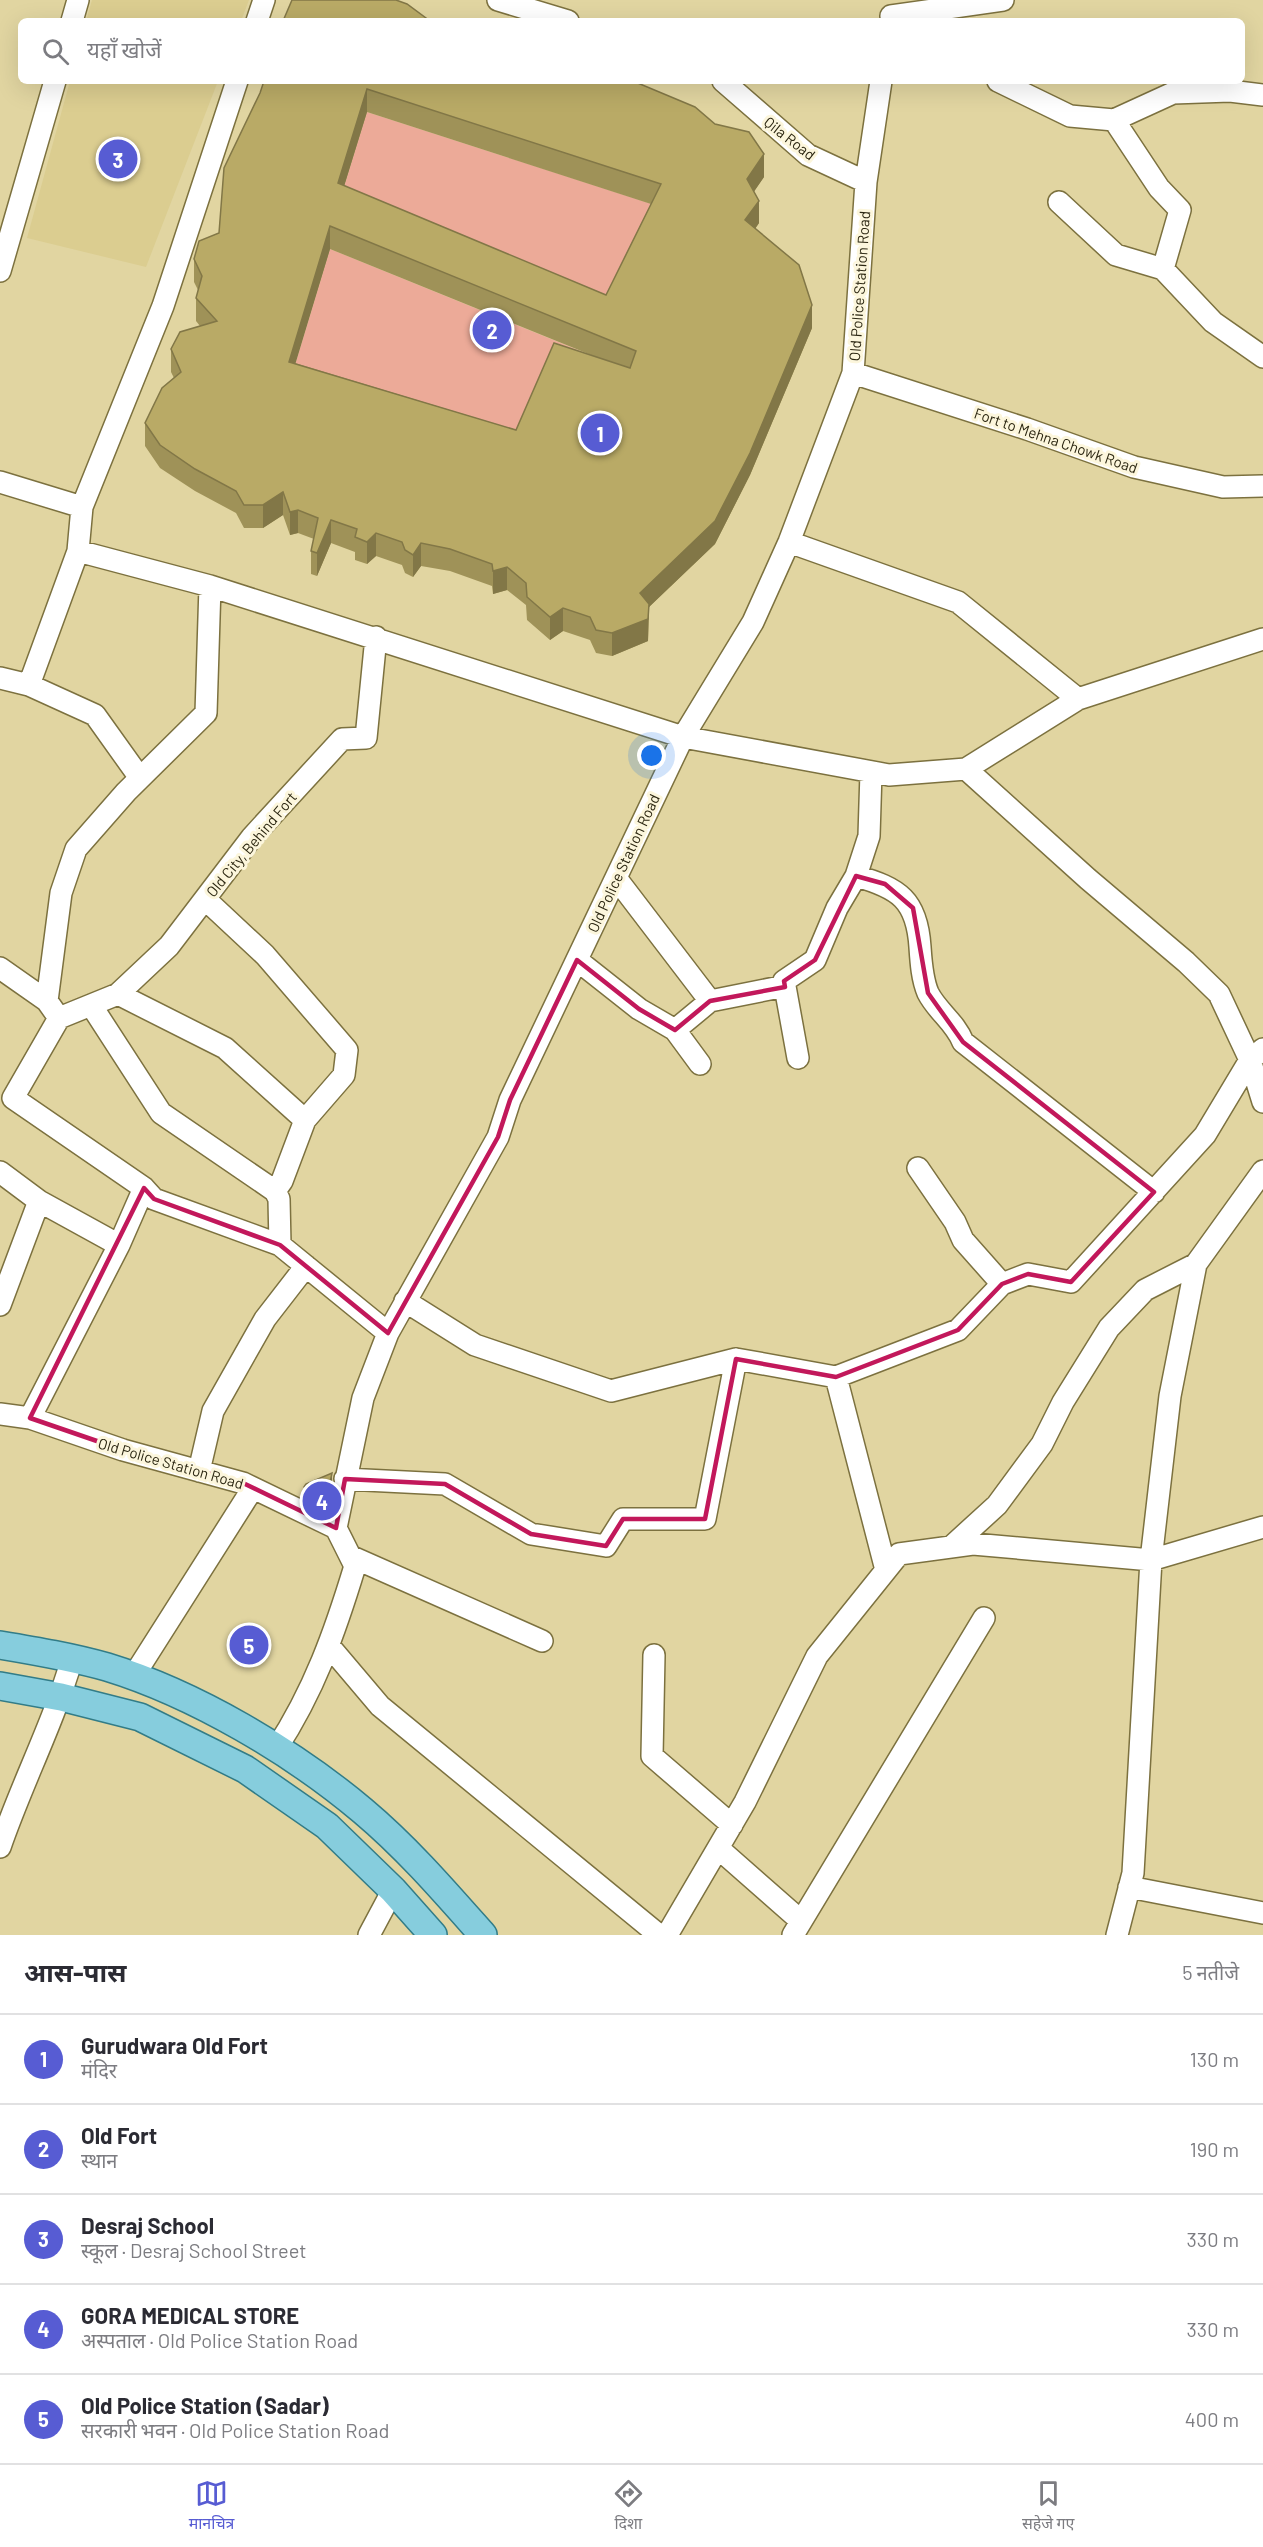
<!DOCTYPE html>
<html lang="hi">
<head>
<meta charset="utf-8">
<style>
  :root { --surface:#fff; --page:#f7f7f7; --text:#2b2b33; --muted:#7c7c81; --line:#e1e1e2; --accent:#575cd3 }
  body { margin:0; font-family:Barlow,"Noto Sans Devanagari",sans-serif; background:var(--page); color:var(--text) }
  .you { position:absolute; left:652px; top:756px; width:21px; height:21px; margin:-15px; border:4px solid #fff; border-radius:50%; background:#1a73e8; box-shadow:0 0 0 9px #1a73e833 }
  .badge { display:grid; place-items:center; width:39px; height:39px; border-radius:50%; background:var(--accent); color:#fff; font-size:20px; font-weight:700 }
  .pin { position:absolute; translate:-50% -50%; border:3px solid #fff; box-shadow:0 2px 6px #0006 }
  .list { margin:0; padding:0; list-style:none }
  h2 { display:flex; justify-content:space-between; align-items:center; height:78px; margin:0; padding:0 24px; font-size:26px }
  h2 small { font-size:20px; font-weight:400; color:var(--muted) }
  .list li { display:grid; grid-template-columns:39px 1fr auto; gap:18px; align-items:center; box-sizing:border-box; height:90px; padding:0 24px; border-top:2px solid var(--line) }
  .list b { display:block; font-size:22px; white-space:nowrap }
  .list p { margin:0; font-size:20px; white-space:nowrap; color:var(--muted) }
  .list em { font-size:20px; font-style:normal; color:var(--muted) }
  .icon { flex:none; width:33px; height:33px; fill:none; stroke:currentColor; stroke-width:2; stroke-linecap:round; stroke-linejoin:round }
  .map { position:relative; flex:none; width:1263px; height:1935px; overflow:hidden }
  .search { position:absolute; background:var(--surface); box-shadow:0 6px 24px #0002; left:18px; right:18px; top:18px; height:66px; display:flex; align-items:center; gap:15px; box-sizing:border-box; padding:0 21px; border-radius:9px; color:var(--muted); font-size:22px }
  .sheet { height:528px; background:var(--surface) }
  nav { display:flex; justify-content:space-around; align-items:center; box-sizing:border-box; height:84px; border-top:2px solid var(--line); background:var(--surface); font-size:16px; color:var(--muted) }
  nav a { display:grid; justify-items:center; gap:3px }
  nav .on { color:var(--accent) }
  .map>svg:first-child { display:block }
</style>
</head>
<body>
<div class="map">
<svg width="1263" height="1935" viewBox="0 0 1263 1935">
  <rect width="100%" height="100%" fill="#e1d5a1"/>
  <!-- built -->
  <path fill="#dbcd90" d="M92,0h157l-8,21h-155z
    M70,81h148l-72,186 -119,-29z"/>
  <!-- green -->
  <path fill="#ecaa98" d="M367,112l294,95 -55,111 -268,-112z
    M330,249l253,103 -9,21 -58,79 -227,-67z"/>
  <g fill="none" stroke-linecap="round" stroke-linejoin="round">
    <defs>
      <path id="minor" d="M498,0l70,21
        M891,16l112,-16
        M72,21l6,-21
        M257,21l7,-21
        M723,81l85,74 58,27
        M998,81l72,35 44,4 45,68 21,22 -17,59
        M1114,120l59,-27 57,-2 33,4
        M1059,202l57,53 47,14 50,53 50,35
        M0,271l55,-190
        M853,373l174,56 107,38 89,20 40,-1
        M0,482l82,25 -4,44 -49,134 -29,-7
        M82,507l81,-201 74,-225
        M789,542l169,60 120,97
        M78,551l132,35 473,151 206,38 77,-6 122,110 98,83 33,32 31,66 13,42
        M29,685l66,30 45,63
        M966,769l112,-70 185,-60
        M856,876c43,12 61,24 64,71 1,15 2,32 8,46 9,18 27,29 35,49l191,150
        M616,878l94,123 -35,29
        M205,899l60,56 82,95 -3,25 -39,45 -23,61 -7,10 4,8 1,46
        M577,960l62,49 36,21 25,34
        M0,968l47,33 12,17 -46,80 131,90 10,11 126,46 108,88
        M118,994l107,54 80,72
        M47,1001l14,-108 15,-44 50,-57 80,-79 4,-127
        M710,1001l75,-15
        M91,1005l70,108 114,78
        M59,1018l59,-24 51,-48 83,-109 90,-98 24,-1 10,-101
        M798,1058l-14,-77 31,-21 22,-52 19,-32 13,-40 2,-64
        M918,1168l37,54 8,18 39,44
        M0,1172l39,29 80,44
        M405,1301l70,44 136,46 125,-32 100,18 122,-47 44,-46 26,-10 43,8 134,-147 45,-75 13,-11
        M0,1305l39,-104
        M836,1377l50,193
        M0,1414l30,4 93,32 120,33 93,45 19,38c-20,66 -41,125 -79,183
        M30,1418l89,-173 25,-57
        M199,1471l14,-60 52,-92 41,-53
        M345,1479l100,5 86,50 75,12 17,-27h82l31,-160
        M336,1528l27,-130 25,-65 110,-196 12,-37 173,-363 70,-115 36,-80 64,-169 13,-191 15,-101
        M951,1547l46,-42 45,-61 21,-42 46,-74 36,-38 51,-26
        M350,1556l192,85
        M330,1647l50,59 279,229
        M654,1655l-2,101 80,69
        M133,1677l120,-189
        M0,1847c22,-64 53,-123 72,-188
        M718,1848l83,73
        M1129,1887l134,26
        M369,1935l24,-45
        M667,1935l78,-133 72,-146 82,-102 74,-10 178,16 112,-33
        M793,1935l191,-317
        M1117,1935l16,-62 18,-313 19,-164 26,-132 67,-93"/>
      <path id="major" d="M0,1645c36,6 72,12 107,22 88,27 186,85 256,144 44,37 82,81 120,124
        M0,1686l61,11 79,20 105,52 82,57 66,64 40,45"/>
    </defs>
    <!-- minor casing -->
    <use href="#minor" stroke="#7c713f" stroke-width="24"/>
    <!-- major casing -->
    <use href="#major" stroke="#327c87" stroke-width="30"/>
    <!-- minor -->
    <use href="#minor" stroke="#fff" stroke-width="21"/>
    <!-- major -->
    <use href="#major" stroke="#86cddd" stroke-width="27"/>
  </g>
  <!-- wall -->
  <path fill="#9f9258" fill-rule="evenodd" d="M633,81l131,96 -10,14 5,32 -4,6 57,99 -62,147 -35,69 -66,63 -1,34 -36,15 -16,-3 -6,-13 -27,-9 -13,9 -23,-20 -1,-15 -19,-15 -14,4 -1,-8 -42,-15 -29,-5 -8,11 -8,-4 -3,-8 -26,-9 -9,8 -12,-4v-8l-24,-9 -14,33 -6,-2v-23l3,-12 -16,-6 -8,2 -7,-20 -20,13h-19l-8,-15 -41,-22 -35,-23 -15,-22v-23l29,-45 -3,-6v-23l29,-23 -4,-5v-23l2,-8 -4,-8v-23l25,-26 41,-140zM367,112l284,92 -45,91 -262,-109zM330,249l266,108 -80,73 -221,-67z
    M332,1484l-5,25 -23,-11v-11z"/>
  <!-- shaded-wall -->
  <path fill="#827747" d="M367,89v23l-29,94v-23z
    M764,154v23l-17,25v-23z
    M759,201v22l-14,20v-23z
    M330,226v23l-41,136v-23z
    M812,305v23l-62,147 -35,69 -66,63 -1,34 -36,15v-23l28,-40z
    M283,492v23l-20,13v-23z
    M298,510v23l-8,2v-23z
    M331,520v23l-14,33v-23z
    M376,533v23l-9,8v-22z
    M421,543v23l-8,11v-22z
    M507,567v23l-14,4v-23z
    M563,608v23l-13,9v-23z
    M332,1473v11l-5,25v-11z"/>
  <!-- building -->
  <path fill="#b9aa66" stroke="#827747" stroke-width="1.5" fill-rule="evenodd" d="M292,0h104l11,4 23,17h-147z
    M264,81h369l62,26 20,17 34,8 15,22 -17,25 12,22 -14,19 54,45 13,40 -62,148 -35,68 -75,72 9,11 -1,15 -36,14 -16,-3 -6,-13 -27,-9 -13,9 -23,-20 -1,-14 -19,-16 -14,4 -1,-7 -42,-15 -29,-6 -8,12 -8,-5 -3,-8 -26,-9 -9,9 -12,-5 2,-8 -26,-9 -14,33 -6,-2 7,-33 -20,-8 -8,2 -7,-20 -20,13h-19l-8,-14 -41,-22 -35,-24 -15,-22 17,-35 19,-16 -10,-23 9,-17 37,-11 -21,-23 6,-22 -8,-17 5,-18 20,-8 5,-65 36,-75zM367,89l294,95 -55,111 -268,-112zM330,226l306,125 -6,17 -76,-25 -38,87 -227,-68z
    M332,1473l-5,25 -23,-11 2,-3z"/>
  <!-- marked area -->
  <path fill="none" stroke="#c2185b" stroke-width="4.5" stroke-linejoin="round" d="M856,876l29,8 28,24 15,85 35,49 191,150 -83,90 -43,-8 -26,10 -44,46 -122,47 -100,-18 -31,160h-82l-17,27 -75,-12 -86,-50 -100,-5 -9,49 -93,-45 -120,-33 -93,-32 114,-230 10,11 126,46 108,88 110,-196 12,-37 67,-140 62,49 36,21 35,-29 75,-14 -1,-6 31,-21z"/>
  <g text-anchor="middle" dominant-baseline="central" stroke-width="6" stroke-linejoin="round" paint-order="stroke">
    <!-- street labels -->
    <g font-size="15" fill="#2b2611" stroke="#fcf6dc">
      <text transform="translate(790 138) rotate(38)">Qila Road</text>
      <text transform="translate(859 286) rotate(-86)">Old Police Station Road</text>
      <text transform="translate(1056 440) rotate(19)">Fort to Mehna Chowk Road</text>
      <text transform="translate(251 844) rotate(-50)">Old City, Behind Fort</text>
      <text transform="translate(623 863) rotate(-65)">Old Police Station Road</text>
      <text transform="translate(171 1463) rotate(16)">Old Police Station Road</text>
    </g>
  </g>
</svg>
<div class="you"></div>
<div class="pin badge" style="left:600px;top:433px">1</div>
<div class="pin badge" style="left:492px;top:330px">2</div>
<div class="pin badge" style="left:118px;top:159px">3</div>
<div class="pin badge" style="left:322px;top:1501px">4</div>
<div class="pin badge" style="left:249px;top:1645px">5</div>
<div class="search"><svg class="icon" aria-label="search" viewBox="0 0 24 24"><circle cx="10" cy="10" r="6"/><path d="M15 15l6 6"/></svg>यहाँ खोजें</div>
</div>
<section class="sheet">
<h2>आस-पास<small>5 नतीजे</small></h2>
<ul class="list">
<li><span class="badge">1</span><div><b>Gurudwara Old Fort</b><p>मंदिर</p></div><em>130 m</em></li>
<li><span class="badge">2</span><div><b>Old Fort</b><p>स्थान</p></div><em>190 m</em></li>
<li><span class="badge">3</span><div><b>Desraj School</b><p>स्कूल · Desraj School Street</p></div><em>330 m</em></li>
<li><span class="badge">4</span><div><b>GORA MEDICAL STORE</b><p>अस्पताल · Old Police Station Road</p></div><em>330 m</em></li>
<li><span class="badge">5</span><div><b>Old Police Station (Sadar)</b><p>सरकारी भवन · Old Police Station Road</p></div><em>400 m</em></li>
</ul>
</section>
<nav>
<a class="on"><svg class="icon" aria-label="map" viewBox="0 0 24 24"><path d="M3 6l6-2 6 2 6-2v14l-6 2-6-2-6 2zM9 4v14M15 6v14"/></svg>मानचित्र</a>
<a><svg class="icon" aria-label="directions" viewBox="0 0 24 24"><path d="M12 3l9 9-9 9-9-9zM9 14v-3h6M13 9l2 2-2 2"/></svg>दिशा</a>
<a><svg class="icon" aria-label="saved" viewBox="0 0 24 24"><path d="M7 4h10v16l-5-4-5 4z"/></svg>सहेजे गए</a>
</nav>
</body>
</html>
